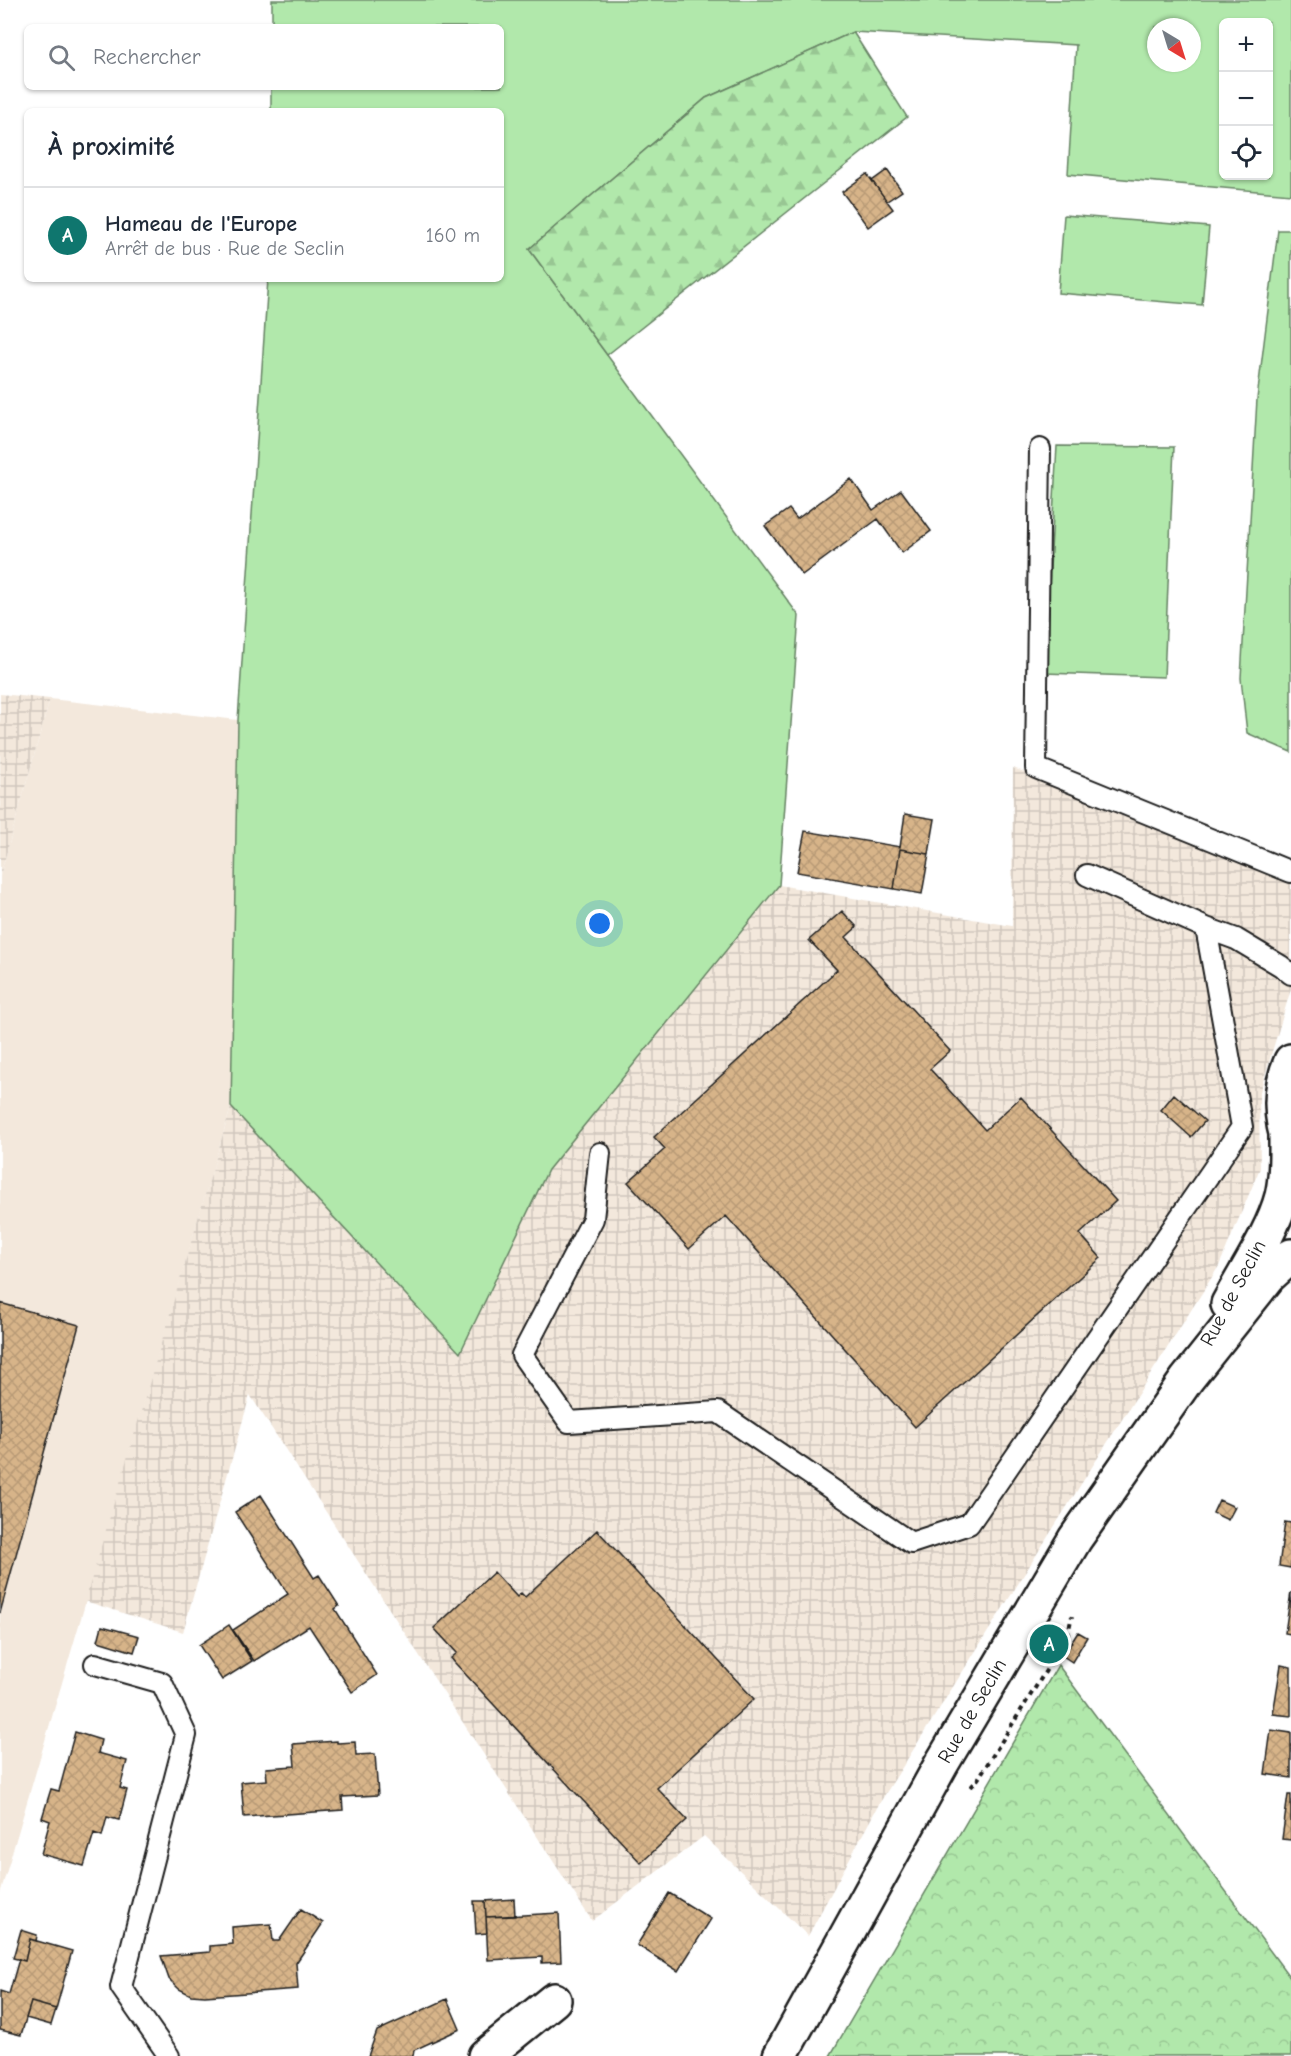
<!DOCTYPE html>
<html lang="fr">
<head>
<meta charset="utf-8">
<style>
  :root { --surface:#fff; --page:#f6f6f7; --text:#1f2937; --muted:#747a83; --line:#e0e1e3; --accent:#0f766e }
  body { margin:0; font-family:"Comic Neue",sans-serif; background:var(--page); color:var(--text) }
  .controls { position:absolute; right:18px; top:18px; display:grid; overflow:hidden; border-radius:9px; box-shadow:0 2px 4px #0004 }
  .controls button { width:54px; height:54px; display:grid; place-items:center; padding:0; border:0; border-bottom:2px solid var(--line); background:var(--surface); color:var(--text); font:30px sans-serif }
  .compass { position:absolute; left:1147px; top:18px; width:54px; height:54px; border-radius:50%; background:var(--surface); box-shadow:0 2px 4px #0004; rotate:142deg }
  .you { position:absolute; left:600px; top:924px; width:21px; height:21px; margin:-15px; border:4px solid #fff; border-radius:50%; background:#1a73e8; box-shadow:0 0 0 9px #1a73e833 }
  .badge { display:grid; place-items:center; width:39px; height:39px; border-radius:50%; background:var(--accent); color:#fff; font-size:20px; font-weight:700 }
  .pin { position:absolute; translate:-50% -50%; border:3px solid #fff; box-shadow:0 2px 6px #0006 }
  .list { margin:0; padding:0; list-style:none }
  h2 { display:flex; justify-content:space-between; align-items:center; height:78px; margin:0; padding:0 24px; font-size:26px }
  h2 small { font-size:20px; font-weight:400; color:var(--muted) }
  .list li { display:grid; grid-template-columns:39px 1fr auto; gap:18px; align-items:center; box-sizing:border-box; height:96px; padding:0 24px; border-top:2px solid var(--line) }
  .list b { display:block; font-size:22px; white-space:nowrap }
  .list p { margin:0; font-size:20px; white-space:nowrap; color:var(--muted) }
  .list em { font-size:20px; font-style:normal; color:var(--muted) }
  .icon { flex:none; width:33px; height:33px; fill:none; stroke:currentColor; stroke-width:2; stroke-linecap:round; stroke-linejoin:round }
  .map { position:relative; flex:none; width:1291px; height:2056px; overflow:hidden }
  .search { position:absolute; background:var(--surface); box-shadow:0 2px 4px #0004; left:24px; top:24px; width:480px; height:66px; display:flex; align-items:center; gap:15px; box-sizing:border-box; padding:0 21px; border-radius:9px; color:var(--muted); font-size:22px }
  .panel { position:absolute; background:var(--surface); box-shadow:0 2px 4px #0004; left:24px; top:108px; width:480px; height:174px; border-radius:9px }
  .map>svg:first-child { display:block }
</style>
</head>
<body>
<div class="map">
<svg width="1291" height="2056" viewBox="0 0 1291 2056">
  <defs>
    <pattern id="industrial-grid" width="8" height="8" patternUnits="userSpaceOnUse" patternTransform="scale(1.5)"><rect width="8" height="8" fill="#f3e8dc"/><path d="M0 4h8M4 0v8" fill="none" stroke="#d0c6bc"/></pattern>
    <pattern id="forest-firs" width="22" height="20" patternUnits="userSpaceOnUse" patternTransform="scale(1.5)"><rect width="22" height="20" fill="#b1e8ab"/><path d="M5 1l3.5 6h-7zM16 11l3.5 6h-7z" fill="#98c693"/></pattern>
    <pattern id="park-crowns" width="20" height="18" patternUnits="userSpaceOnUse" patternTransform="scale(1.5)"><rect width="20" height="18" fill="#b1e8ab"/><path d="M2 6a3 3 0 1 1 6 0M12 15a3 3 0 1 1 6 0" fill="none" stroke="#98c693"/></pattern>
    <pattern id="building-cross-hatch" width="8" height="8" patternUnits="userSpaceOnUse" patternTransform="scale(1.5)"><rect width="8" height="8" fill="#d7b489"/><path d="M0 0l8 8M0 8l8-8" fill="none" stroke="#b89a76"/></pattern>
  </defs>
  <rect width="100%" height="100%" fill="#fff"/>
  <filter id="ink" filterUnits="userSpaceOnUse"><feTurbulence type="fractalNoise" baseFrequency=".0167" numOctaves="2"/><feDisplacementMap in="SourceGraphic" scale="12" xChannelSelector="R" yChannelSelector="G"/><feConvolveMatrix kernelMatrix="1 2 1 2 8 2 1 2 1" color-interpolation-filters="sRGB"/></filter>
  <g filter="url(#ink)">
    <!-- built -->
    <path fill="#f3e8dc" d="M50,699l188,21 -7,387 -231,787v-1018z"/>
    <!-- industrial -->
    <path fill="url(#industrial-grid)" d="M0,694l50,5 -50,177z
      M1013,768l278,97v124l-32,106 1,73 -41,98 -340,538 -71,132 -104,-100 -112,85 -342,-526 -67,237 -98,-31 146,-494 229,245 88,-182 231,-285 233,41z"/>
    <!-- grass -->
    <path fill="#b1e8ab" stroke="#668264" stroke-width="1.5" fill-rule="evenodd" d="M272,0h1019v194l-223,-20 8,-129 -223,-13 -147,66 -177,151 270,367 -20,269 -231,285 -88,183 -229,-246 7,-387 30,-441h233v-168h-230v-24h230v-60h-229zM1224,22h44v154h-44zM1156,27h36v36h-36z
      M1064,215l145,12 -7,78 -144,-12z
      M1278,230h13v522l-44,-19 -6,-55 16,-279z
      M1057,446l117,1 -10,230 -120,-4z"/>
    <!-- forest -->
    <path fill="url(#forest-firs)" stroke="#668264" stroke-width="1.5" d="M853,32l54,85 -300,238 -78,-106 177,-151z"/>
    <!-- park -->
    <path fill="url(#park-crowns)" stroke="#668264" stroke-width="1.5" d="M1058,1665l233,314v77h-461z"/>
    <!-- building -->
    <path fill="url(#building-cross-hatch)" stroke="#1c1c1c" stroke-width="1.5" d="M887,170l15,21 -15,10 -15,-20z
      M867,174l26,35 -25,18 -26,-35z
      M851,479l22,31 28,-20 30,41 -29,22 -24,-34 -76,56 -37,-49 24,-17 8,10z
      M905,814l30,5 -6,35 -29,-5 -6,40 -97,-17 8,-41 95,16z
      M900,849l29,5 -7,40 -28,-5z
      M842,911l15,16 -11,10 104,114 -20,18 55,61 36,-33 95,104 -36,33 21,24 -186,169 -189,-211 -37,33 -61,-67 37,-33 -11,-12 183,-167 -28,-30z
      M1174,1094l31,27 -14,16 -30,-27z
      M0,1303l79,22 -79,288z
      M261,1495l53,83 5,-3 20,31 -4,3 42,66 -25,17 -43,-66 -55,35 -21,-31 55,-36 -53,-82z
      M1219,1500l16,7 -7,13 -15,-7z
      M1285,1522l6,1v45l-12,-2z
      M597,1530l157,169 -97,89 30,32 -46,43 -186,-200 -4,-5 6,-5 -23,-25 60,-56 23,25 4,-4 4,4z
      M1291,1592v42l-6,-1z
      M229,1625l23,36 -30,19 -23,-35z
      M102,1626l37,10 -5,16 -36,-11z
      M1078,1632l9,5 -15,25 -9,-6z
      M1281,1665l10,2v49l-18,-2z
      M1271,1730l20,3v45l-26,-4z
      M75,1732l26,8 -3,13 29,8 -7,27 7,2 -8,30 -12,-3 -5,19 -8,-3 -10,33 -43,-12 9,-33 -8,-3 9,-29 8,2z
      M337,1741v2l18,-1 1,13 19,-1 3,41 -36,2 1,13 -99,7 -3,-35 26,-2 -1,-12 29,-2 -2,-22z
      M1288,1795h3v45l-9,-1z
      M669,1893l42,26 -33,52 -41,-26z
      M514,1899l1,17 -29,1 -1,-16z
      M474,1901h11l2,32 -11,1z
      M301,1909l22,14 -27,40 2,26 -93,7 -14,-1 -12,-6 -10,-10 -8,-23 49,-4v-6l23,-2 -1,-17 39,-3 2,17h6z
      M559,1913l2,49 -19,1v-6l-54,3 -2,-43z
      M21,1930l16,5 -1,6 -6,-2 -5,22 -12,-3z
      M30,1939l42,12 -16,58 -25,-7 -10,33 -21,-5v-39l9,3 10,-35 6,2z
      M447,1999l13,30 -46,21 -1,6h-45l9,-25z
      M31,2002l25,7 -5,16 -25,-7z"/>
    <g fill="none" stroke-linecap="round" stroke-linejoin="round">
      <defs>
        <path id="service" d="M1040,449l-4,319 255,104
          M1087,875l119,53 30,11 45,27 10,8
          M600,1153l-7,66 -71,136 47,67 149,-10 193,131 58,-19 273,-397 -36,-199
          M95,1664l67,19 24,52 -65,252 48,69"/>
        <path id="minor" d="M485,2056l69,-56"/>
        <path id="secondary" d="M1291,1061c-13,29 -11,59 0,89
          M1228,1304c17,-32 45,-73 54,-108 5,-20 4,-40 4,-60
          M780,2056l162,-293 133,-224 112,-160 82,-103 22,-20"/>
      </defs>
      <!-- service casing -->
      <use href="#service" stroke="#1c1c1c" stroke-width="24"/>
      <!-- minor casing -->
      <use href="#minor" stroke="#1c1c1c" stroke-width="38"/>
      <!-- secondary casing -->
      <use href="#secondary" stroke="#1c1c1c" stroke-width="38"/>
      <!-- path -->
      <path stroke="#1c1c1c" stroke-width="4" stroke-dasharray="4.5 4.5" stroke-linecap="butt" d="M971,1787l7,-8 89,-142 5,-21"/>
      <!-- service -->
      <use href="#service" stroke="#fff" stroke-width="20"/>
      <!-- minor -->
      <use href="#minor" stroke="#fff" stroke-width="33"/>
      <!-- secondary -->
      <use href="#secondary" stroke="#fff" stroke-width="33"/>
    </g>
  </g>
  <g text-anchor="middle" dominant-baseline="central" stroke-width="4.5" stroke-linejoin="round" paint-order="stroke">
    <!-- street labels -->
    <g font-size="20" fill="#1c1c1c" stroke="#fff">
      <text transform="translate(1233 1293) rotate(-62)">Rue de Seclin</text>
      <text transform="translate(972 1711) rotate(-60)">Rue de Seclin</text>
    </g>
  </g>
</svg>
<div class="controls">
<button>+</button>
<button>−</button>
<button><svg class="icon" aria-label="locate" viewBox="0 0 24 24"><circle cx="12" cy="12" r="6"/><path d="M12 2v4M12 18v4M2 12h4M18 12h4"/></svg></button>
</div>
<svg class="compass" viewBox="-18 -18 36 36"><path d="M0-13l5 13h-10z" fill="#e53935"/><path d="M0 13l5-13h-10z" fill="#747a83"/></svg>
<div class="you"></div>
<div class="pin badge" style="left:1049px;top:1644px">A</div>
<div class="search"><svg class="icon" aria-label="search" viewBox="0 0 24 24"><circle cx="10" cy="10" r="6"/><path d="M15 15l6 6"/></svg>Rechercher</div>
<section class="panel">
<h2>À proximité<small></small></h2>
<ul class="list">
<li><span class="badge">A</span><div><b>Hameau de l'Europe</b><p>Arrêt de bus · Rue de Seclin</p></div><em>160 m</em></li>
</ul>
</section>
</div>
</body>
</html>
